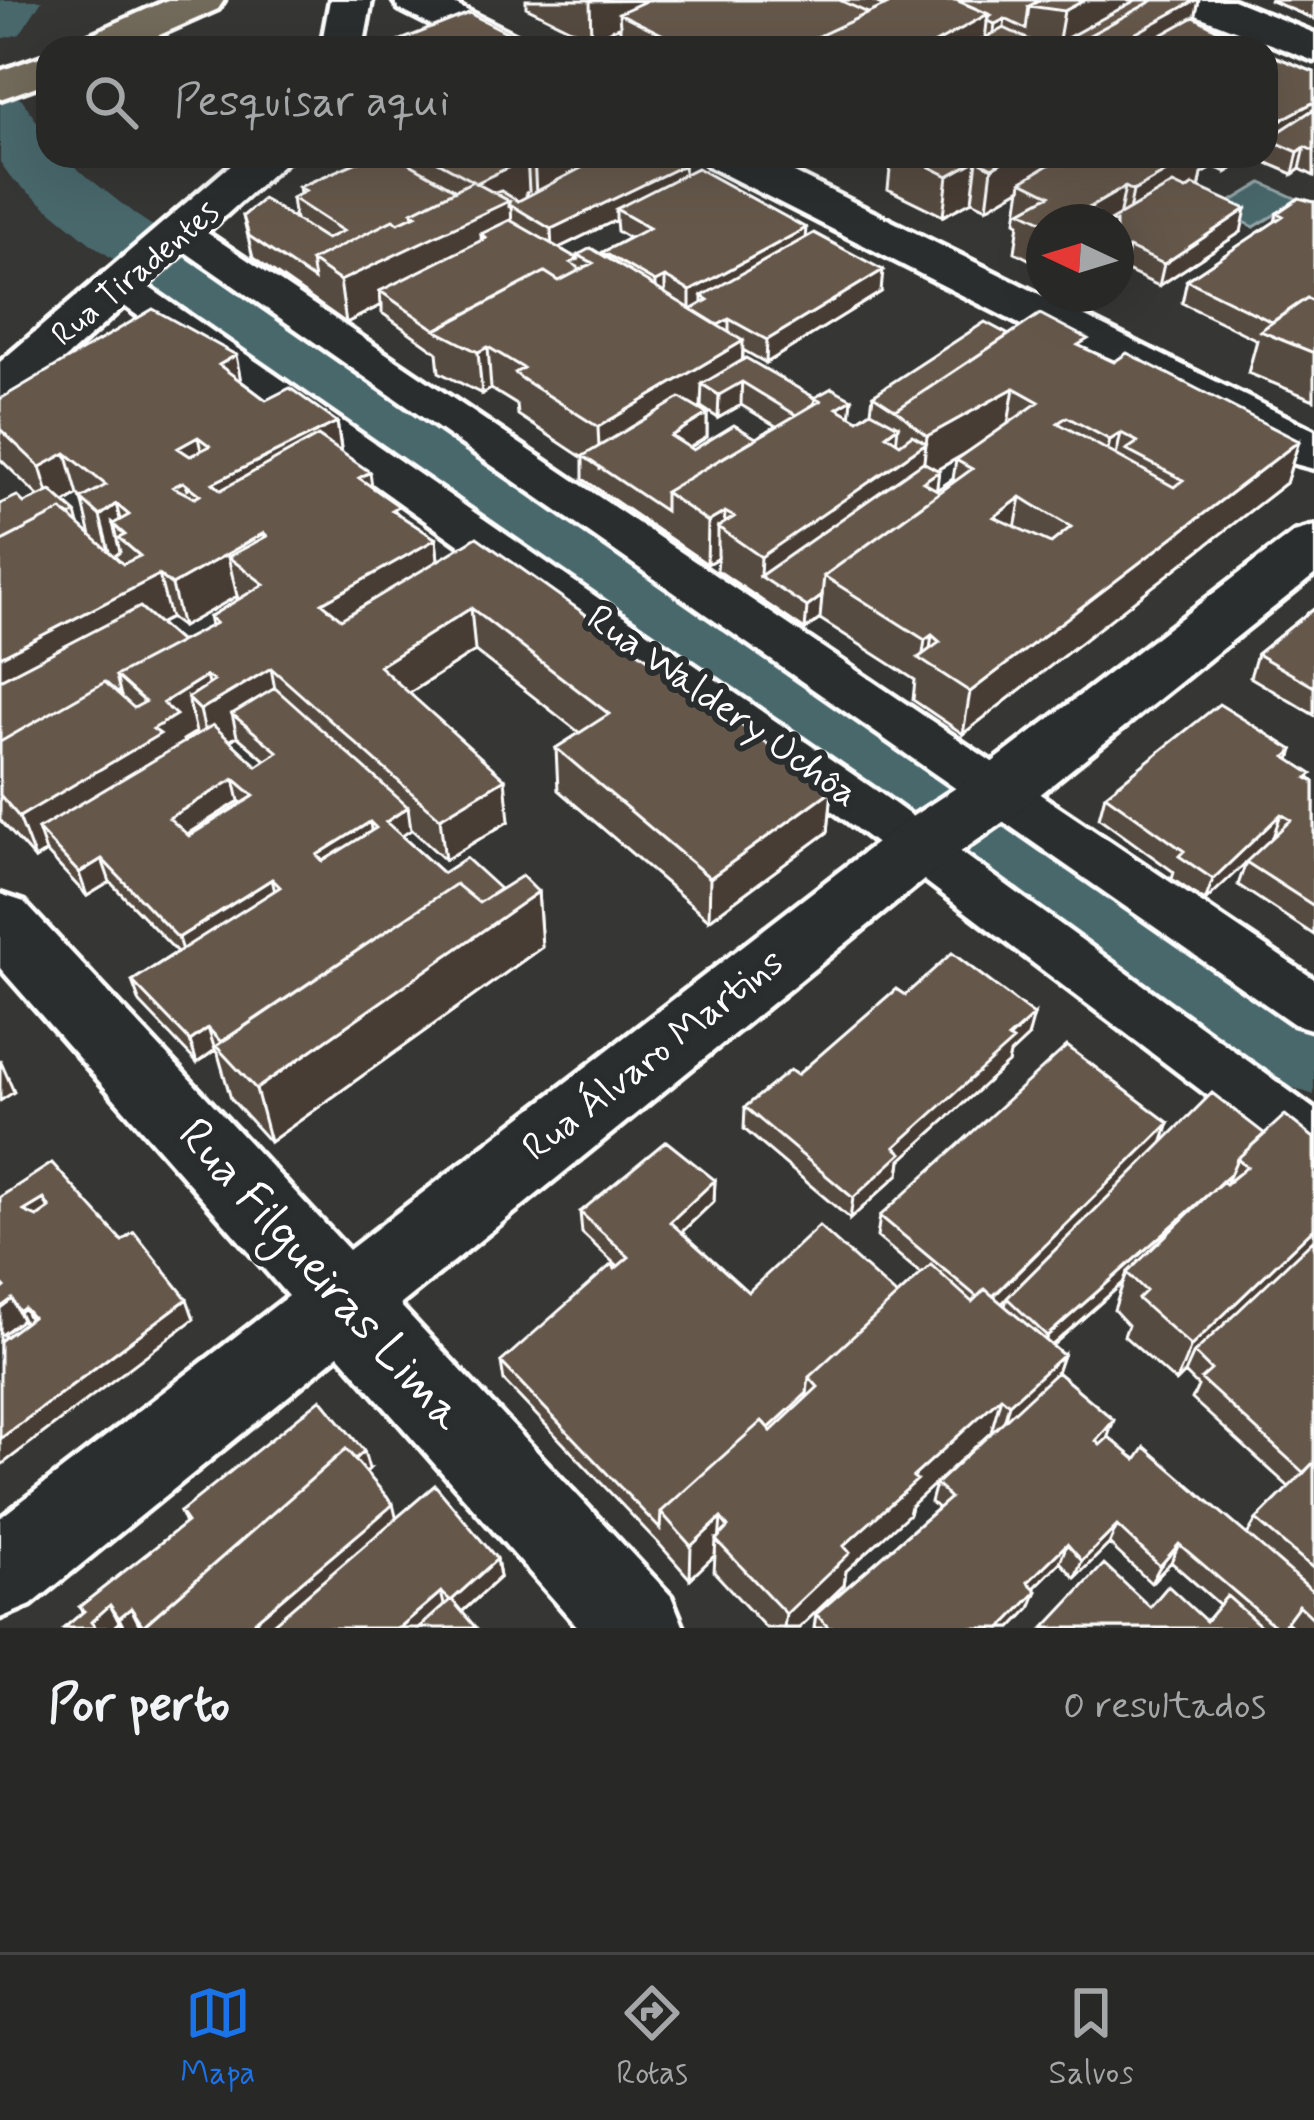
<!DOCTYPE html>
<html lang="pt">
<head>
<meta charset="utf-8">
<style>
  :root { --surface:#282827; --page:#30302f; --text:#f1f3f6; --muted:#a5a6a7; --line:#444; --accent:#1a73e8 }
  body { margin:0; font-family:Mynerve,sans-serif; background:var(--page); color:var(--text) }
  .compass { position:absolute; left:1026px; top:204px; width:108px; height:108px; border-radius:50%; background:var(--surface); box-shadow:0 12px 48px #0002; rotate:274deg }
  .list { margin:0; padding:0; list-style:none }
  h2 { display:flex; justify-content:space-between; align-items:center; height:156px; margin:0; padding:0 48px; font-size:51px }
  h2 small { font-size:39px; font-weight:400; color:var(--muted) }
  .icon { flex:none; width:66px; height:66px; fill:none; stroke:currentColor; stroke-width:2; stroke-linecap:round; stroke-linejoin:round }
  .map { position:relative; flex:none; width:1314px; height:1628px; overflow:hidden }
  .search { position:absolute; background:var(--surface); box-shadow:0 12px 48px #0002; left:36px; right:36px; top:36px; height:132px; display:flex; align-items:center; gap:30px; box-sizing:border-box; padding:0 42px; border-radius:36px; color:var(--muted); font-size:45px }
  .sheet { height:324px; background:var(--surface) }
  nav { display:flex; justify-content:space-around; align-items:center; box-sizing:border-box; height:168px; border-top:3px solid var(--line); background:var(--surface); font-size:33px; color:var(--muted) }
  nav a { display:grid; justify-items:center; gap:6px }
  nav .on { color:var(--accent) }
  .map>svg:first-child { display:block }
</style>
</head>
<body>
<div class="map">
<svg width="1314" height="1628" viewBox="0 0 1314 1628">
  <rect width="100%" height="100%" fill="#363634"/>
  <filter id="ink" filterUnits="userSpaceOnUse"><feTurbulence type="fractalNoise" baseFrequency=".00833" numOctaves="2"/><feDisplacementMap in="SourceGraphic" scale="24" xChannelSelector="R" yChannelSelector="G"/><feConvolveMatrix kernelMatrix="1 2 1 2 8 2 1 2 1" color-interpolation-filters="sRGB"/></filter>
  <g filter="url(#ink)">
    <!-- water -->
    <path fill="#4a686c" stroke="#92a4a7" stroke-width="3" d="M1262,183l37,17 -45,27 -35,-18z"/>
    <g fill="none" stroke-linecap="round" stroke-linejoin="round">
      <!-- canal -->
      <path fill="#4a686c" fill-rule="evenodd" d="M0,0h42l-22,34 -20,5z
        M0,94l22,5 26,40v17h13l75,59 778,513 400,273v94l-35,-12 -427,-311 -762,-529 -78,-64 -12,-17z"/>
      <defs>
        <path id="lane" d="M184,223l13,3 1117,753v51l-20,-6 -1123,-782 -6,-8z
          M120,273l14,4 747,517 433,315v58l-21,-7 -448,-340 -739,-527 -5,-8 5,-8z"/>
        <path id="street" d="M330,0h42l-9,48h-42z
          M393,0h53l78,39 6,9h-54l-77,-39z
          M1175,0h58l81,33v28l-133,-52z
          M241,156h51l-273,244 -19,5v-43z
          M701,156h59l554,274v39l-19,-5 -587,-298z
          M1314,526v49l-291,233 -77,54 -546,443 271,291 13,32h-105l-240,-273 -308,250 -31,13v-100l288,-222 -288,-328v-74l24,8 325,348 549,-424 79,-52 317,-242z"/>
        <path id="primary" d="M168,0h56l-6,9 -88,39h-56l6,-9z
          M48,54v28l-48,17v-28z"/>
      </defs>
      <!-- lane casing -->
      <use href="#lane" stroke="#fff" stroke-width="9"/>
      <!-- street casing -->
      <use href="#street" stroke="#fff" stroke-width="9"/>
      <!-- primary casing -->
      <use href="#primary" stroke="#fff" stroke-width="9"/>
      <!-- lane -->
      <use href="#lane" fill="#2a2d2e" fill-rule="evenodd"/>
      <!-- street -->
      <use href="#street" fill="#2a2d2e" fill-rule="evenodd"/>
      <!-- primary -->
      <use href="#primary" fill="#726b5a" fill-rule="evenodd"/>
    </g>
    <!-- wall -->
    <path fill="#574c41" stroke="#fff" stroke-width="3" fill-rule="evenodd" d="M526,0h673l-4,17 59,31h-607l-27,-14v-8l-29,13 -65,-32z
      M1269,0h45v19z
      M1266,53l48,19v104l-14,-7 -7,5 -30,-13 1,-5h2z
      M408,156h260l16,9v9l121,64 76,54 -115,71 -23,-13v10l115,60 13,-9 2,-16 136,-60 77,14 213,92 -13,42 -323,251 -50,-34 2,-20 -95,-61 -15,11 -88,-60 1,-12 -11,6 -124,-85v-21l-65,-43 -1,-10 -26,-16 -9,5 -43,-22 -2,-20 -55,-39v-8l-36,18 -93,-65 -10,-42 52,4 -3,-22 8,-4 -1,-7 110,-24zM616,220l1,11 12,7 -26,14v3h-25v4l-19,-11zM741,405l35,21 -20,12 -63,12 -3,-3 17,-10v-23l-8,-5 2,-2 17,11zM958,458l-2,2 -3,19 -16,11v-20z
      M881,156h372l-26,16 -13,-5 -12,7 -3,14 42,44 -82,54 -34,-16 -9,5v-53h-72v45l-29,-15 4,-29 -3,-2 5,-33 -34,20 -15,-7 -29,15 -55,-27 3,-28z
      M1314,202v198l-66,-27 9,-33 -75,-37 5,-23 88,-58 2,-9z
      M241,381l25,19 71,22 5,31 58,63 36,23 2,21 394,230 -4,42 -119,88 -151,-130 -2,-42 24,-15 -105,-82 -65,42 99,128 -64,39 -34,-31 -9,7 41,37 57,16 38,3 4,55 -272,195 -39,-43 -13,-45 -3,-4 -18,13 -57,-60 -8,-22 45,-29 -67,-70 -23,14 -41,-44 -11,7 -35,-39v-316l24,-1 15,-6 -39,-38v-60zM78,495l4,4 9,37 -12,-11 -3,-12 -11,-10zM237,596l1,4 -29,17 2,9 -31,16 -21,-19 11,-5 12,9zM237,736l28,24 -8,6 -27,-25zM239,801l3,2 -53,33 -2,-2z
      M1314,608v107l-64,-38 7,-23z
      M1293,750l-3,10 24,22v153l-76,-50 8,-23 -41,39 -33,-22 2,-7 -75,-54 6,-23z
      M905,995l123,42 -18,17 -2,9 -107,97 -2,14 -49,45 -106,-90 1,-22 52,-32z
      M1169,1123l-7,20 103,-9 49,4v490h-20l-7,-6 -4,6h-239l106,-21 56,14 14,-16 -49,-43 -20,21 -42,-39 -34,34 -15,-16 -26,26 -4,20 -19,20h-197l2,-14 122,-106 -7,-6 5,-18 55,-52 -80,74 -2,8 -63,57 -2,14 -45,43h-33l-52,-56 1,-17 -25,24 -29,-33 -157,-165 -3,-19 117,-95 -36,-34 -2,-21 135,-32 -1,21 -32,31 66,60 149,4 24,-22 -44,-37 3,-21zM1089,1216l-82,82 -2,8 -4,-3zM1123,1283l-9,27 14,15 -4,11 52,46 9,-9 13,13 -6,13 97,88 -33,33 -9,15 -140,-96 -50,-67 6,-17 -11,-9z
      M369,1469l-3,3 31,46 100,41 3,18 -38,35 -321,16 -1,-2 -3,2h-14l-4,-6 -6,6h-49l19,-15 -4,-6 106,-83 -5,-12z"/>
    <!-- shaded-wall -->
    <path fill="#473e35" stroke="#fff" stroke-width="3" d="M677,0l-58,13 1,13 -29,13 -1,-38z
      M1085,0h65l-62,36 -30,9 6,-34z
      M1196,0h3l-8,37 -19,11h-72z
      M988,14l-4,34h-58z
      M1005,19l-3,21 -10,5 3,-21z
      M1314,102v19l-46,18 -2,8v-19z
      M1305,147l-5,22 -7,5 5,-22z
      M517,156h10l2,35 -3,2 1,7 -16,5 1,23 -26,10 -5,-4 1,22 -102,35 1,14 -35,18 -6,-42z
      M534,156h80l-78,39z
      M1012,156h62l-52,25 -1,7 -34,20 5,-40z
      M1193,156h24l-3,11 -12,7 -3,15 -74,43 8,-41z
      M1231,156h22l-26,16z
      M977,160l-5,41 -29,15 5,-40z
      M684,165v22l-68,22v11l-64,31 -1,-22z
      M1125,187l-8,41 -1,-6h-36l7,-13z
      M1246,209l-5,23 -82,54 5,-22z
      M806,228l-2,22 -96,50 -6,-4v11l-12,7v-23z
      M1129,248l-4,22 -9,5v-20z
      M883,270l-2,22 -115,71 1,-23z
      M665,277v23l-10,4v-22z
      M729,319v23l-25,-9z
      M743,341l-2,64 -23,13 1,-23 -17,-11 -1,23 -101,62 -2,-42z
      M488,347l3,42 -9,5 -4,-42z
      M236,355l8,42 -25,-32z
      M1014,388l-7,42 -85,48 5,-42z
      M852,399l-4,42 -11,-33z
      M707,414v23l-36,22v-23z
      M337,422l6,42 -121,61 -9,-42z
      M898,426l-4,39 32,-22 -5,42 -161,91 1,-19 125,-122z
      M1121,433l-9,42 -11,8 9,-43z
      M198,437l9,42 -20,11 -9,-42z
      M1299,441l-13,42 -323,251 7,-42z
      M66,453l12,42 -25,15 -13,-43z
      M939,471l-3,23 -13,-12z
      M370,472l6,43 -17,-37z
      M1021,497l-8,42 -19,-22z
      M116,504l8,31 -11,-11 7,28 -9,7 -11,-43z
      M725,512l-1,19 -6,-4v31l-11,6 1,-42z
      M264,533l8,42 -44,-18 9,39 -55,31 -10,-42z
      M436,539l4,43 -111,63 -7,-42z
      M159,575l11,43 -170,90v-51z
      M822,596l-2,23 -15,11 2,-23z
      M471,608l4,43 -89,57 -7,-42z
      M932,635l-4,29 -6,-4 3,-20z
      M271,668l8,43 -47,3 5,22 -27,17 -10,-43 -12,-12 8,34 -13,8 4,18 -149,71 8,23 -11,7 -16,-42 134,-88 10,-26 43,-27 7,27z
      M234,779l5,22 -63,40 -7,-23z
      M505,779l4,42 -64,39 -5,-42z
      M832,790l-4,42 -119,88 1,-42z
      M408,807l3,23 -21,14 -4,-22z
      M1281,814l-8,23 -68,64 8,-22z
      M370,822l3,23 -51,33 -5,-23z
      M102,859l8,23 -23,14 -8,-23z
      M272,879l5,22 -92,59 -7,-22z
      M538,892l4,55 -272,195 -14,-53z
      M1034,1015l-6,22 -18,17 -2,9 -107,97 -2,14 -49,45 3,-21 42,-51z
      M208,1028l7,22 -18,13 -7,-22z
      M0,1060l14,32 -14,9z
      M1169,1123l-7,21 -181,180 5,-20z
      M1230,1175l-8,21 -95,77 -4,10 -82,72 6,-19z
      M715,1180l-1,21 -44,42v-21z
      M44,1199l9,21 -19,12 -10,-21z
      M1314,1228v21l-120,104 -9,20 -9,9 15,-36z
      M12,1299l10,21 -19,14 6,12 -9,6v-44z
      M187,1299l7,20 -194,147v-27z
      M24,1308l10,21 -5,3 -10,-20z
      M1063,1355l-12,36 -52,49 10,-36z
      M807,1393l-2,20 -136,108z
      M1001,1397l-10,35 -80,74 -2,8 -63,57 -2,14 -45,43h-15l2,-14 58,-68 69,-69z
      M1114,1420l-7,19 -18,21 7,-19z
      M364,1451l5,18 -177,159z
      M393,1504l8,33 -105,91h-49z
      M721,1518l-2,25 -3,-3 -1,15 -25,24 1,-33z
      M1117,1526l-8,18 -34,34 7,-17z
      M1067,1544l-7,18 -38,38 6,-18z
      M1179,1544l-8,18 -20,21 9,-17z
      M497,1559l3,18 -45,41 -3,-18z
      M1037,1591l-7,17 -19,20h-10z
      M441,1592l4,17 -22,19h-24z
      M110,1605l9,17 -6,6h-18l-4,-6z
      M131,1608l9,18 -3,2h-13l-5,-10z"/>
    <!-- building -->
    <path fill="#65584c" stroke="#fff" stroke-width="3" fill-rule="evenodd" d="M648,0h191l29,13 -75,35h-90l-13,-7 -8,3 -63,-31z
      M871,0h26l-13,6z
      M897,0h59l32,14 -62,34h-133z
      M956,0h85l-12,6 -3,23 -21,-10 -10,5 -8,-3 1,-4 3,-2z
      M1041,0h44l-21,11 -35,-5z
      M1136,0h18l-66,36 -1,9 -4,-2 -9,5h-8l-10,-4z
      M1154,0h42l-87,48h-35l9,-5 9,4 9,-5 -13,-6z
      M469,13l57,29 -14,6h-114l-7,-4z
      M1194,17l54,29 6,2h-116z
      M1004,28l36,17 -6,3h-69z
      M1266,53l48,19v30l-48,26z
      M1314,109v42l-9,-4 -7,5 -30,-13z
      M371,156h25l60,34 -44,22 1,4 -15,7 -5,-3 -82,41 3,19 -65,-44 -6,-20 20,-17 63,40 17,-8 -51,-33 14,-7 -7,-4z
      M427,156h91l6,4 -48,23 33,18 -169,80 -29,-20 82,-41 5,3 18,-8 -4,-3 61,-31z
      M604,156h64l16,9 -133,64 -40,-24 -2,1v-5l-14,-8 6,-2 17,10z
      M908,156h104l-20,12 -15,-8 -29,16z
      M1063,156h131l-61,35 -8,-4 -38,22 9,4 -16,9h-36l-23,-11 29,-16 -28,-14z
      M697,168l109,60 -116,63 -25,-14 -10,5 -52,-30 46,-24 -33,-19z
      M1173,184l13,6 7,-5 53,24 -82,55 -35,-16 -13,7v-33h-8z
      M1299,198l15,4v99l-7,-3 -35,24 -85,-42 96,-64 -6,-3z
      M510,220l68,39 -7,4 7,4v4l-19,10 -14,-9 -109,58 -56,-39 106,-53 -5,-4z
      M814,233l69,37 -116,70 -38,-21 -11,6 -26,-16 16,-9 -6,-4z
      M591,248l152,93 -145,86 -77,-49 -6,-5 8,-5 -35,-21 -10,5 -43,-22 110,-58 14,9 34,-18 -15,-8z
      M1307,298l7,3v52l-54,-22z
      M153,309l83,46 -17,10 47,35 24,-12 47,34 -124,61 8,7 97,-54 52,36 -11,6 40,28 -7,4 44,29 -114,64 19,16 136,-82 355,253 -122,88 -154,-130 53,-34 -138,-106 -92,58 126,113 -65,39 -169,-150 -71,42 -12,-12 26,-17 -8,-5 -43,27 13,12 -23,14 7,5 -141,83 -19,-22v-53l105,-60 29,26 11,-6 -29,-26 100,-53 -7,-6 55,-33 -36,-27 39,-21 -3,-3 -92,52 -13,-10 -159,82v-115l62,-32 61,54 17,-8 -21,-18 6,-3 -12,-11 16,-9 -13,-11 -16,12 -19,-17 25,-14 -40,-32 -26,14 -40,-38v-30zM198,437l12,9 -20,10 -12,-8zM183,482l17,13 -5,3 -22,-11z
      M1040,314l48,25 -10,6 36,17 13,-9 172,88 -329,251 -52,-34 22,-16 -8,-7 -7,5 -101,-64 148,-107 -16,-9 83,-58 -25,-14 -87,48 -31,-26zM1067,417l43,23 11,-7 17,9 -12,8 57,30 -9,7 -116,-64zM1021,497l11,7 39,23 -20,16 -57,-26z
      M985,322l24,13 -113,75 -23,-15z
      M746,358l69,40 -1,6 -18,11 -54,-33 -23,13 -17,-11z
      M832,388l20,11 -15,9 21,12 13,-9 27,15 -12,9 14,9 12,-9 14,8 -165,114 -43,-30 16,-10 -9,-5 -17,10 -43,-30 155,-91 -6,-3z
      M680,398l27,16 -36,22 22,14 41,-25 22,13 -91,54v19l-82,-55z
      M923,462l16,9 -16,11 14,8 16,-11 2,2 -131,95 -2,20 -15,11 -47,-31z
      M51,491l25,22 -7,4 -7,-7 -62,32v-38l17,-8 7,7z
      M140,607l40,35 -64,34 5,20 -16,-14 -105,60v-62z
      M1314,608v79l-57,-33z
      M275,688l133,119 -22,15 57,51 23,-15 34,31 -21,14 -23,-19 -235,158 -13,-14 -18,13 -58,-60 148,-94 -8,-8 -94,59 -76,-79 -23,14 -41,-44 175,-104 44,41 21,-14 -46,-38zM234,779l20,17 -65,40 -20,-18zM370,822l6,6 -53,33 -6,-6z
      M1219,704l74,46 -7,7 26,17 -5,4 7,4v124l-68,-44 45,-42 -10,-6 -68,65 -34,-23 5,-5 -79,-56z
      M522,876l16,16 -282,197 -40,-43 240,-162 23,19z
      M952,953l82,62 -26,23 5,3 -118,106 7,6 -49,45 -108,-91 45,-37 7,5 99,-86 9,6z
      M1067,1046l102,77 -176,173 -8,-7 -8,8 -97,-81z
      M1212,1093l53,41 -28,25 -7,16 -183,161 -40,-38z
      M1285,1115l29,23v90l-123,118 -53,-47 8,-8 -19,-18 95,-92 4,3 21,-17 -10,-8z
      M666,1141l49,39 -45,42 78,70 71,-66 78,70 -88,81 -2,16 -38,35 -7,-7 -101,91 -1,17 -159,-167 111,-98 3,5 14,-12 -49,-45z
      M52,1163l70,78 12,-9 53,67 -187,140v-98l32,-24 -8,-9 -5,4 -7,-13 -12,9v-17l5,-4 -5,-5v-85zM44,1199l6,9 -13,9 -13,-6z
      M1314,1239v223l-10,11 -103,-94 10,-9 -17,-17z
      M931,1265l41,37 13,-13 78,66 -54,49 -8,-7 -88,80 4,3 -73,66 6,7 -64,61 -70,-74 12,-13 -7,-9 -30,28 -30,-34 101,-91 9,10 47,-44 -9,-10z
      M1057,1372l57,48 -18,21 4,4 9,-8 27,23 9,-13 169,145v27l-15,-14 -17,23h-5l-98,-84 -19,22 -43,-40 -35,35 -15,-17 -39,38 9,9 -36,37h-172l-13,-14 134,-116 -14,-14z
      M321,1399l43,52 -9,8 -9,-10 -203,177 -12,-18 -12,10 -9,-13 -19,17 5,6h-32l20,-17 -5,-4 108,-85 -7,-10z
      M346,1449l47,55 -5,5 -141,119h-106z
      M1314,1462v107l-58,-49z
      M435,1485l62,74 -45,41 24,28h-57l31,-28 -9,-8 -42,36h-131z
      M1104,1564l46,43 18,-21 38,35 21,-25 36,32h-219z"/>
  </g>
  <g text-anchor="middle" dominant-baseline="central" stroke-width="12" stroke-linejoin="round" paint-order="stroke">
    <!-- far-street labels -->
    <g font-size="33" fill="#fff" stroke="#2a2d2e">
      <text transform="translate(136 274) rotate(-40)">Rua Tiradentes</text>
    </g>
    <!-- street labels -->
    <g font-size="39" fill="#fff" stroke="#2a2d2e">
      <text transform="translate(722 707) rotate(35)">Rua Waldery Uchôa</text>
      <text transform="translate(654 1056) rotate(-38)">Rua Álvaro Martins</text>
    </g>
    <!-- near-street labels -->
    <g font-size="48" fill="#fff" stroke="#2a2d2e">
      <text transform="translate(320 1275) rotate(48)">Rua Filgueiras Lima</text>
    </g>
  </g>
</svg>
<svg class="compass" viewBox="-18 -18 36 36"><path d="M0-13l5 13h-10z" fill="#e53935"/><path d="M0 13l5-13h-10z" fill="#a5a6a7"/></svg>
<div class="search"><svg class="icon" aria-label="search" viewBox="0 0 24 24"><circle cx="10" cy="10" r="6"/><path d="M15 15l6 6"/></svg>Pesquisar aqui</div>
</div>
<section class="sheet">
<h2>Por perto<small>0 resultados</small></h2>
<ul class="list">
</ul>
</section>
<nav>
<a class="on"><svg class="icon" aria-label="map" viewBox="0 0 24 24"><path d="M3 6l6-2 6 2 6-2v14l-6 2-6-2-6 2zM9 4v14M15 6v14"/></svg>Mapa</a>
<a><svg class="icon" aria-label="directions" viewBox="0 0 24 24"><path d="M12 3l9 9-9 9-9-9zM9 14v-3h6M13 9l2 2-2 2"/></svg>Rotas</a>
<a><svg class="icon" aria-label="saved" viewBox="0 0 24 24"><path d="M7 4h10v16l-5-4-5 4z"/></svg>Salvos</a>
</nav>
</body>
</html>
